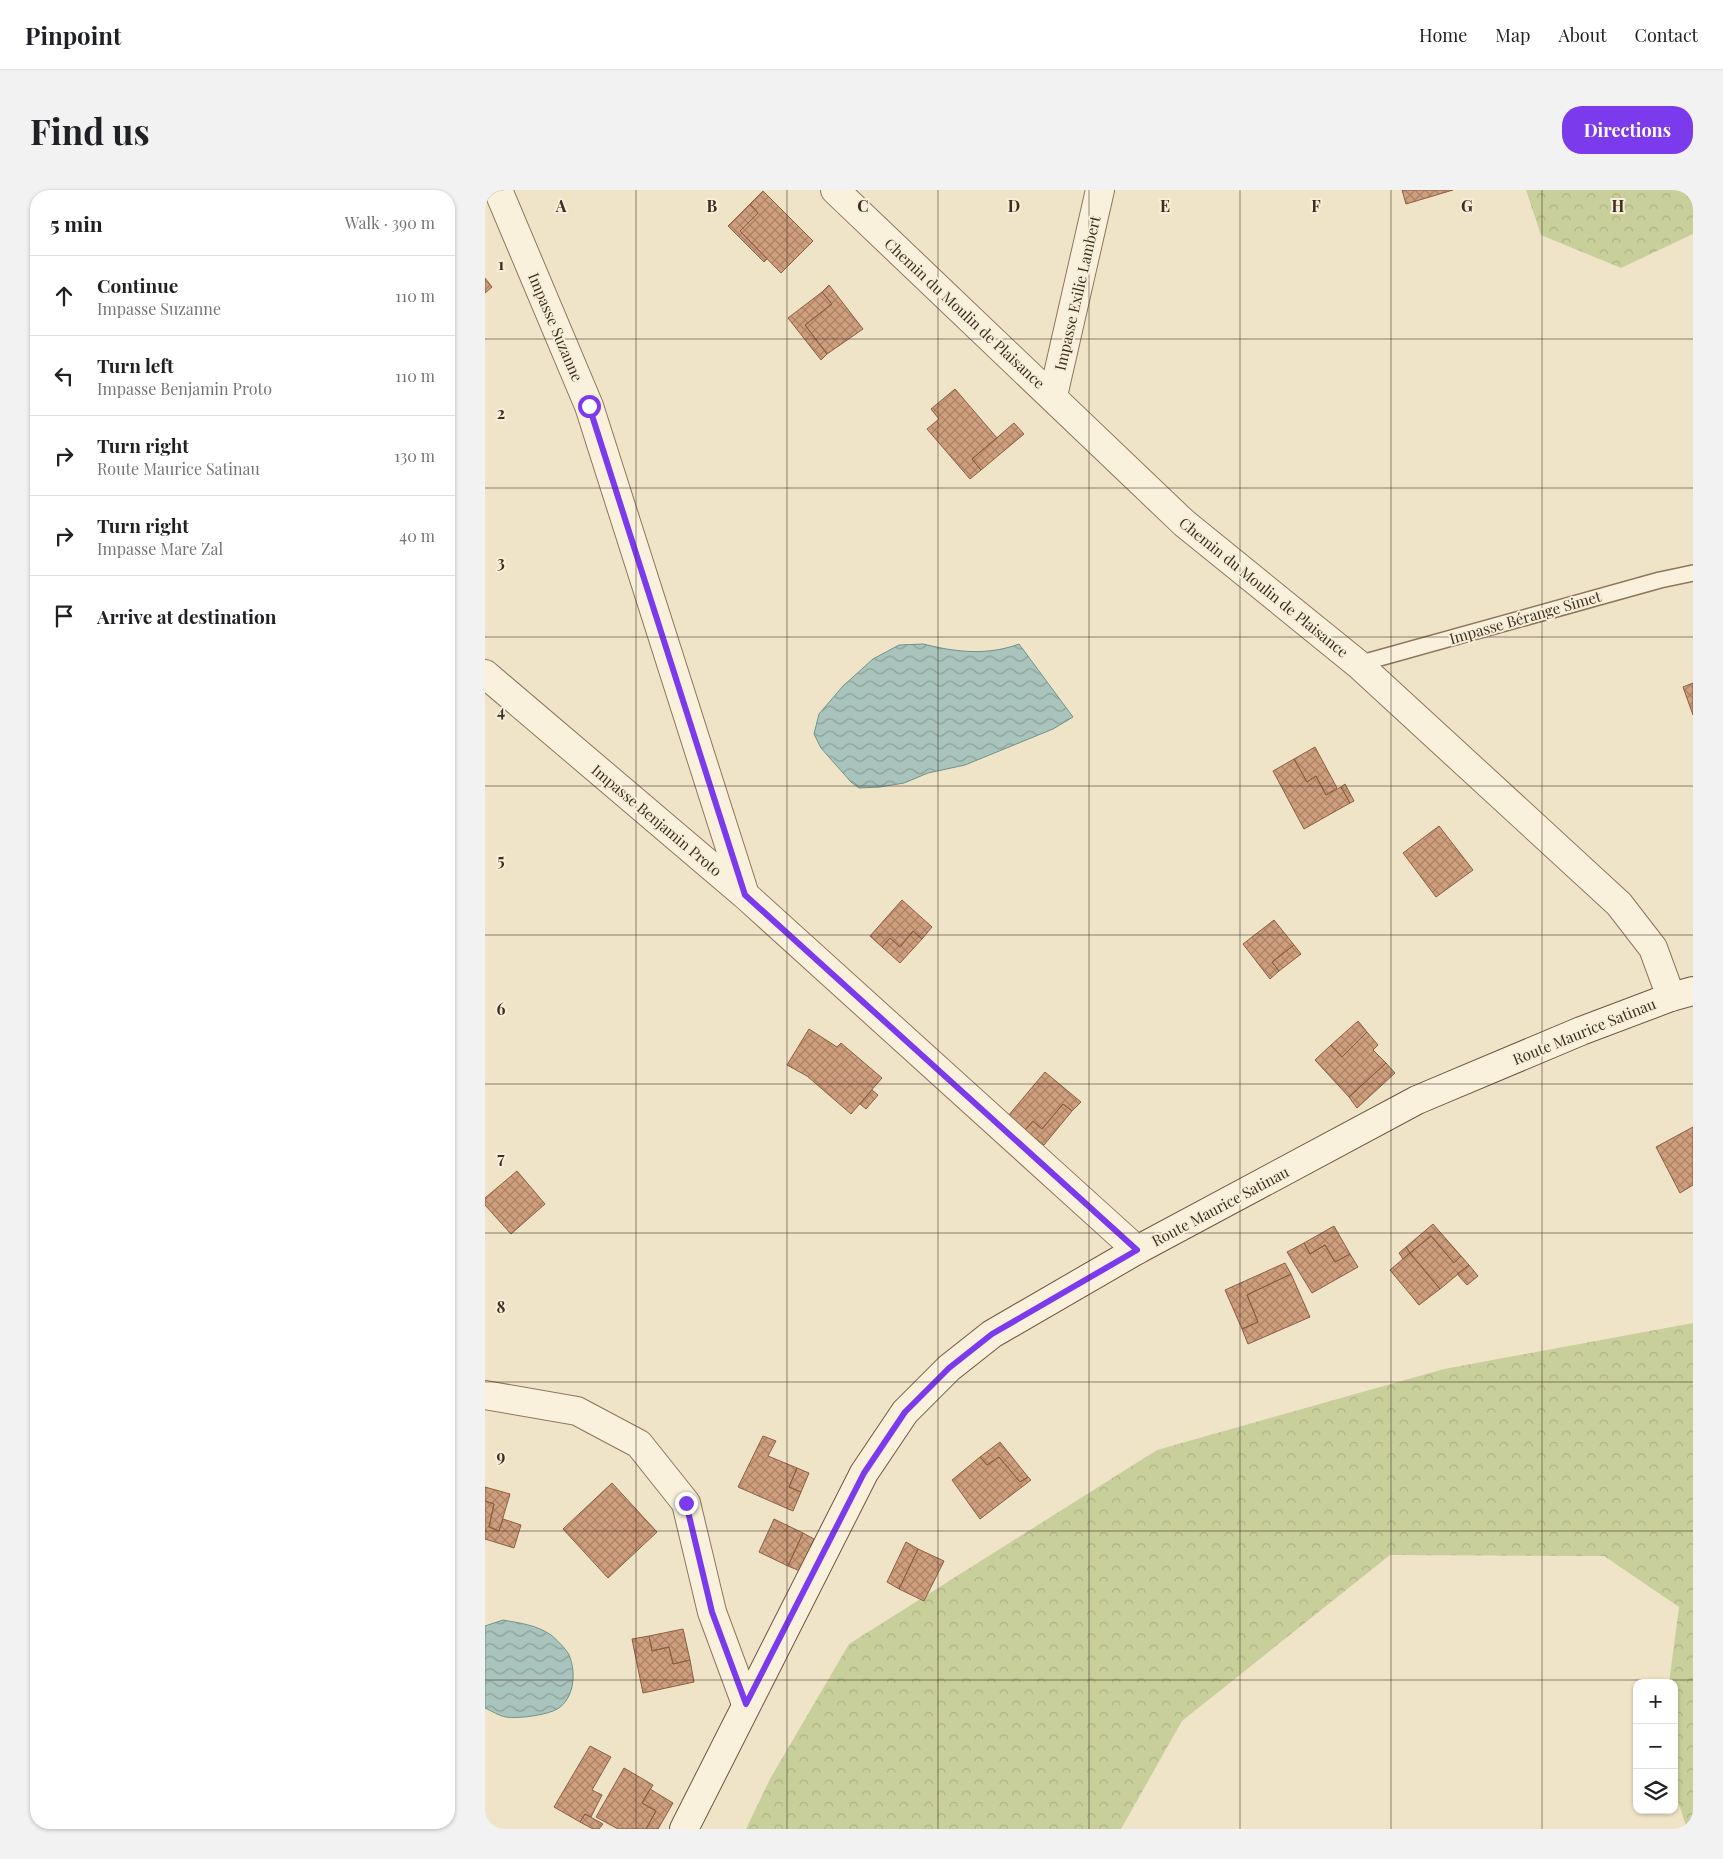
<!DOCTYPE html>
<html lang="en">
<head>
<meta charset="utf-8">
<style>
  :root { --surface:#fff; --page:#f2f2f2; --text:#202124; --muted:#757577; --line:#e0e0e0; --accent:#7c3aed }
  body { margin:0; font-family:"Playfair Display",serif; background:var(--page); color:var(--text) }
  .controls { position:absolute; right:15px; bottom:15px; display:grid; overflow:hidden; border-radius:10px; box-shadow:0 1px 4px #0004 }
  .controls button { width:45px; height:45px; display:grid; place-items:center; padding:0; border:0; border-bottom:1px solid var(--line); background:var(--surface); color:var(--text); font:25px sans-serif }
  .stop { position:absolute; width:15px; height:15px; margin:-11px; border:4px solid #7c3aed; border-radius:50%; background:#fff }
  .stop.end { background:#7c3aed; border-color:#fff; box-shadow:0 1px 5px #0008 }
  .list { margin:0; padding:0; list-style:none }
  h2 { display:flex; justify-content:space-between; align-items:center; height:65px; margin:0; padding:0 20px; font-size:21px }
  h2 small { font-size:16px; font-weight:400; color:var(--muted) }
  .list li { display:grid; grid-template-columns:32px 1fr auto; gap:15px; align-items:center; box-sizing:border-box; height:80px; padding:0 20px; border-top:1px solid var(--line) }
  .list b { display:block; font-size:19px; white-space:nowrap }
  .list p { margin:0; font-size:16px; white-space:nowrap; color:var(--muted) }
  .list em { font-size:16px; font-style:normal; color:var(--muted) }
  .icon { flex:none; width:28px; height:28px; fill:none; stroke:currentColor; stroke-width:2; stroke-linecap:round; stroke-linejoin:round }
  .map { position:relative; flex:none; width:1208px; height:1639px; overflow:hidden; border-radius:20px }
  header { display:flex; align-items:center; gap:30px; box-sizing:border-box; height:70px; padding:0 25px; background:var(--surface); border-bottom:1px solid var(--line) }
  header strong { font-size:24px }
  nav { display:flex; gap:28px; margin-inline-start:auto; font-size:18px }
  .intro { display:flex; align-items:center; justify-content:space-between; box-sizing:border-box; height:120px; padding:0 30px }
  h1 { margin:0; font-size:35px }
  .button { padding:12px 22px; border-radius:20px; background:var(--accent); color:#fff; font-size:18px; font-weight:700 }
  main { display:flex; gap:30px; padding:0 30px }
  aside { flex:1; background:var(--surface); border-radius:20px; box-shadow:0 1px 4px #0004 }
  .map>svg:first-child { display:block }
</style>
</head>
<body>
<header>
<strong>Pinpoint</strong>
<nav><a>Home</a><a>Map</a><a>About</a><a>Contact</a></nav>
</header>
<div class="intro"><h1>Find us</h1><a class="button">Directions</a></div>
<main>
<aside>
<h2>5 min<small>Walk · 390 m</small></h2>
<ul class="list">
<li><svg class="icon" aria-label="ahead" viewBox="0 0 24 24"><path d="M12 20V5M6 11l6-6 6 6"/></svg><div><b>Continue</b><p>Impasse Suzanne</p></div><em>110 m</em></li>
<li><svg class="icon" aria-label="left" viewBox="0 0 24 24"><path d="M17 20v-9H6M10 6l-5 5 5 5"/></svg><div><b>Turn left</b><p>Impasse Benjamin Proto</p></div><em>110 m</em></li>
<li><svg class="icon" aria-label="right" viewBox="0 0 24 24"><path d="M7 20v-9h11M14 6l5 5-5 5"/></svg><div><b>Turn right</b><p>Route Maurice Satinau</p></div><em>130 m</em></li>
<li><svg class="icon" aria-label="right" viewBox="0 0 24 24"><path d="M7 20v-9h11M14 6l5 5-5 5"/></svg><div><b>Turn right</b><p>Impasse Mare Zal</p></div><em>40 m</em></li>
<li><svg class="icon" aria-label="arrive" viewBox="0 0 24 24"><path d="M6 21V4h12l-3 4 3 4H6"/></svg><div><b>Arrive at destination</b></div></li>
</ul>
</aside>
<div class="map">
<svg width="1208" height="1639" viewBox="0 0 1208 1639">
  <defs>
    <pattern id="forest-crowns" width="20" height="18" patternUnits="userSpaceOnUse" patternTransform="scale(1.25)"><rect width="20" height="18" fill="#c9cf9b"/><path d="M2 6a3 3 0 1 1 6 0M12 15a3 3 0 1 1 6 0" fill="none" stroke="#aeb285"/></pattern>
    <pattern id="water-waves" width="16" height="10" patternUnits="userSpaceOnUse" patternTransform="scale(1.25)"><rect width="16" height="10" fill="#a9c4bc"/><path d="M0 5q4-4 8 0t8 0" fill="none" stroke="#8ba098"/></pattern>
    <pattern id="building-cross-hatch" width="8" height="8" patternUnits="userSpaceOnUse" patternTransform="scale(1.25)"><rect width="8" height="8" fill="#cf9f7d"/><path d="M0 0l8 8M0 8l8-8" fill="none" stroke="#a98266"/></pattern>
  </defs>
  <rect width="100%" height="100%" fill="#f0e4c8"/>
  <!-- forest -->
  <path fill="url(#forest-crowns)" d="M1041,0h167v44l-72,34 -80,-33z
    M1208,1133v506h-6l-13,-40v-106h-5l10,-76 -75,-51 -214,-1 -208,166 -61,108h-375l24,-50 79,-135 308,-194 287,-81z"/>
  <!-- water -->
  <path fill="url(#water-waves)" stroke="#6f938a" d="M438,454c32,8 64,12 96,0l54,73 -20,12 -88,36 -37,8 -24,10 -24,4 -21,1 -8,-6 -30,-34 -7,-14 5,-20 24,-28 30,-27 26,-14z
    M18,1430c16,3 34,5 48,15 3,2 17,16 18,20 7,16 6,41 -10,53 -10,7 -41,11 -53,9 -7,-1 -14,-6 -21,-9v-82z"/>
  <!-- building -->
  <path fill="url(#building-cross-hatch)" stroke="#8d5f41" d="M917,0h51l-47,14z
    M278,1l50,50 -32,32 -41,-42 18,-18 -8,-9z
    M265,14l8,9 -18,18 27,28 -3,3 -36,-36z
    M0,88l7,9 -7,6z
    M344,95l34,44 -36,25 -22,-29 27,-21 -10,-12z
    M337,102l10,12 -27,21 22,29 -6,6 -33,-42z
    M470,199l42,49 -25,21 9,11 -11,9 -43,-50 12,-10 -8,-10z
    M529,233l10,11 -43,36 -9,-11z
    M1208,493v32l-10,-28z
    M830,557l22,41 -11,7 -10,-19 -9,6 -13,-23z
    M809,569l13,23 9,-6 10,19 15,-8 9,16 -46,26 -31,-58z
    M860,594l9,17 -4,2 -9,-16z
    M954,636l34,44 -37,27 -33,-44z
    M417,710l30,27 -10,12 -9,-8 -13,16 -10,-9 -8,9 -12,-11z
    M789,730l20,25 -22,17 7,9 -9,8 -27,-35z
    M428,741l9,8 -22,24 -18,-16 8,-9 10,9z
    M809,755l7,9 -22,17 -7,-9z
    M873,831l9,11 -25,25 -11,-12z
    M324,839l28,18 4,-4 41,35 -31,36 -44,-38 -20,-11z
    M882,842l11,13 -5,5 13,13 -37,34 -34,-37 16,-15 11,12z
    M901,873l9,10 -38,35 -8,-11z
    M560,882l36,30 -9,9 -9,-7 -21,25 -9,-8 -8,9 -17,-14z
    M387,900l6,5 -12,14 -6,-5z
    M578,914l9,7 -28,34 -19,-15 8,-9 9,8z
    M1208,937v58l-13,8 -24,-46z
    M32,981l28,33 -34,30 -26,-29v-7z
    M948,1034l28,32 -7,7 -23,-27 -21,17 -4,-6z
    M849,1036l16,28 -15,8 -10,-17 -15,9 -6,-11z
    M946,1046l23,27 7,-7 8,9 -29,24 -30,-36z
    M819,1053l6,11 15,-9 10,17 15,-8 8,13 -46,26 -25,-41z
    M921,1057l4,6 -7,6 -4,-6z
    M925,1063l30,36 -21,16 -29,-35z
    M800,1073l6,11 -44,21 11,27 -16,7 -17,-39z
    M984,1075l9,11 -11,9 -10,-11z
    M806,1084l19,43 -62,27 -6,-15 16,-7 -11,-27z
    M278,1246l13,5 -8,15 29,12 -8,19 12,5 -8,19 -55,-24z
    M515,1252l28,35 -8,5 -21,-25 -12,8 -7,-8z
    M495,1267l7,8 12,-8 21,25 8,-5 3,3 -51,39 -28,-39z
    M312,1278l12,5 -8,19 -12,-5z
    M127,1293l45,49 -49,46 -45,-49z
    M0,1297l25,7 -11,37 -10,-4 5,-23 -9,-3z
    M0,1311l9,3 -5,23 10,4 4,-12 18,6 -7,23 -29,-9z
    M289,1329l29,14 -15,33 -29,-14z
    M318,1343l11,6 -14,32 -12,-5z
    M421,1352l12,7 -19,40 -12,-7z
    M433,1359l26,12 -20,40 -25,-12z
    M198,1439l7,31 -17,4 -4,-17 -17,4 -3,-15z
    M164,1446l3,15 17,-4 4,17 17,-4 4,22 -51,11 -11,-54z
    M105,1556l21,11 -19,33 10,5 -11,22 -6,-3 -5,8 -26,-15z
    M139,1578l29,17 -11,18 14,8 -10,18h-28l-22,-12z
    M165,1599l23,14 -15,26h-12l10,-18 -14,-8z
    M100,1624l18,10 -4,5h-6l-13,-7z"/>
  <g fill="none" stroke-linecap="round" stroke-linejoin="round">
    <defs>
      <path id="lane" d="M873,474l302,-84 33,-7"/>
      <path id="street" d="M13,0l91,216 156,489
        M350,0l349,333 174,141 261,240 34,44 18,49
        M568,206l47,-206
        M0,484l260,221 392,355
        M0,1205l92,16 62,33 47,59 26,109 34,92"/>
      <path id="secondary" d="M199,1639l180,-356 41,-61 44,-44 43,-34 145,-84 280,-150 164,-69 90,-34 22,-6"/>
    </defs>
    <!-- lane casing -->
    <use href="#lane" stroke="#8d765c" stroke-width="18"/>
    <!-- street casing -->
    <use href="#street" stroke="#8d765c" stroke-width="30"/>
    <!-- secondary casing -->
    <use href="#secondary" stroke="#6f573f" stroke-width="30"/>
    <!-- lane -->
    <use href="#lane" stroke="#faf1dc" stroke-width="15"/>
    <!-- street -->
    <use href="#street" stroke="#faf1dc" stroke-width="28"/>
    <!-- secondary -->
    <use href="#secondary" stroke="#faf1dc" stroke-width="28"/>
  </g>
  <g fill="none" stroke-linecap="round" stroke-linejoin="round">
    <!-- route -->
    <path stroke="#7c3aed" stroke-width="6" d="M104,216l156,489 392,355 -145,84 -43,34 -44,44 -41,61 -118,231 -34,-92 -26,-109"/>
  </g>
  <!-- grid -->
  <path fill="none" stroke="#3d2e20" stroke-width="1" stroke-opacity="0.55" d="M151,0v1639M302,0v1639M453,0v1639M604,0v1639M755,0v1639M906,0v1639M1057,0v1639M0,149h1208M0,298h1208M0,447h1208M0,596h1208M0,745h1208M0,894h1208M0,1043h1208M0,1192h1208M0,1341h1208M0,1490h1208"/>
  <g text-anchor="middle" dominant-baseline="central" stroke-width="4" stroke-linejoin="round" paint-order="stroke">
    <!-- street labels -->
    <g font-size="15" fill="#3d2e20" stroke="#f7eed8">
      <text transform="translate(592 103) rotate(-77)">Impasse Exilie Lambert</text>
      <text transform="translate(480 123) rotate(43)">Chemin du Moulin de Plaisance</text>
      <text transform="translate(71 137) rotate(67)">Impasse Suzanne</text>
      <text transform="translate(779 397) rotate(39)">Chemin du Moulin de Plaisance</text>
      <text transform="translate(1040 427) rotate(-16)">Impasse Bérange Simet</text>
      <text transform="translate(172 630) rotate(40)">Impasse Benjamin Proto</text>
      <text transform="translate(1099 841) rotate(-22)">Route Maurice Satinau</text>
      <text transform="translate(735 1016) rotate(-28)">Route Maurice Satinau</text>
    </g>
  </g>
  <g font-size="16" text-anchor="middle" font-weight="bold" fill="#3d2e20" stroke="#f7eed8" stroke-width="4" stroke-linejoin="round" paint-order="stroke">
    <text x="76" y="22">A</text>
    <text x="227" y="22">B</text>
    <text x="378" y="22">C</text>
    <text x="529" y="22">D</text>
    <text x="680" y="22">E</text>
    <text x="831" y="22">F</text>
    <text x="982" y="22">G</text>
    <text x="1133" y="22">H</text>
    <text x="16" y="80">1</text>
    <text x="16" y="229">2</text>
    <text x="16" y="378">3</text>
    <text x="16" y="527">4</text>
    <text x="16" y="676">5</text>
    <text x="16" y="825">6</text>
    <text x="16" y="974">7</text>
    <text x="16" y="1123">8</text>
    <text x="16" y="1272">9</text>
  </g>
</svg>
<div class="controls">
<button>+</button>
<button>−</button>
<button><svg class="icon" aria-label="layers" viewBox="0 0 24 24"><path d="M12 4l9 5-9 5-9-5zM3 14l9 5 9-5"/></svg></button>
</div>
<div class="stop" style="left:104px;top:216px"></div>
<div class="stop end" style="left:201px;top:1313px"></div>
</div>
</main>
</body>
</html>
